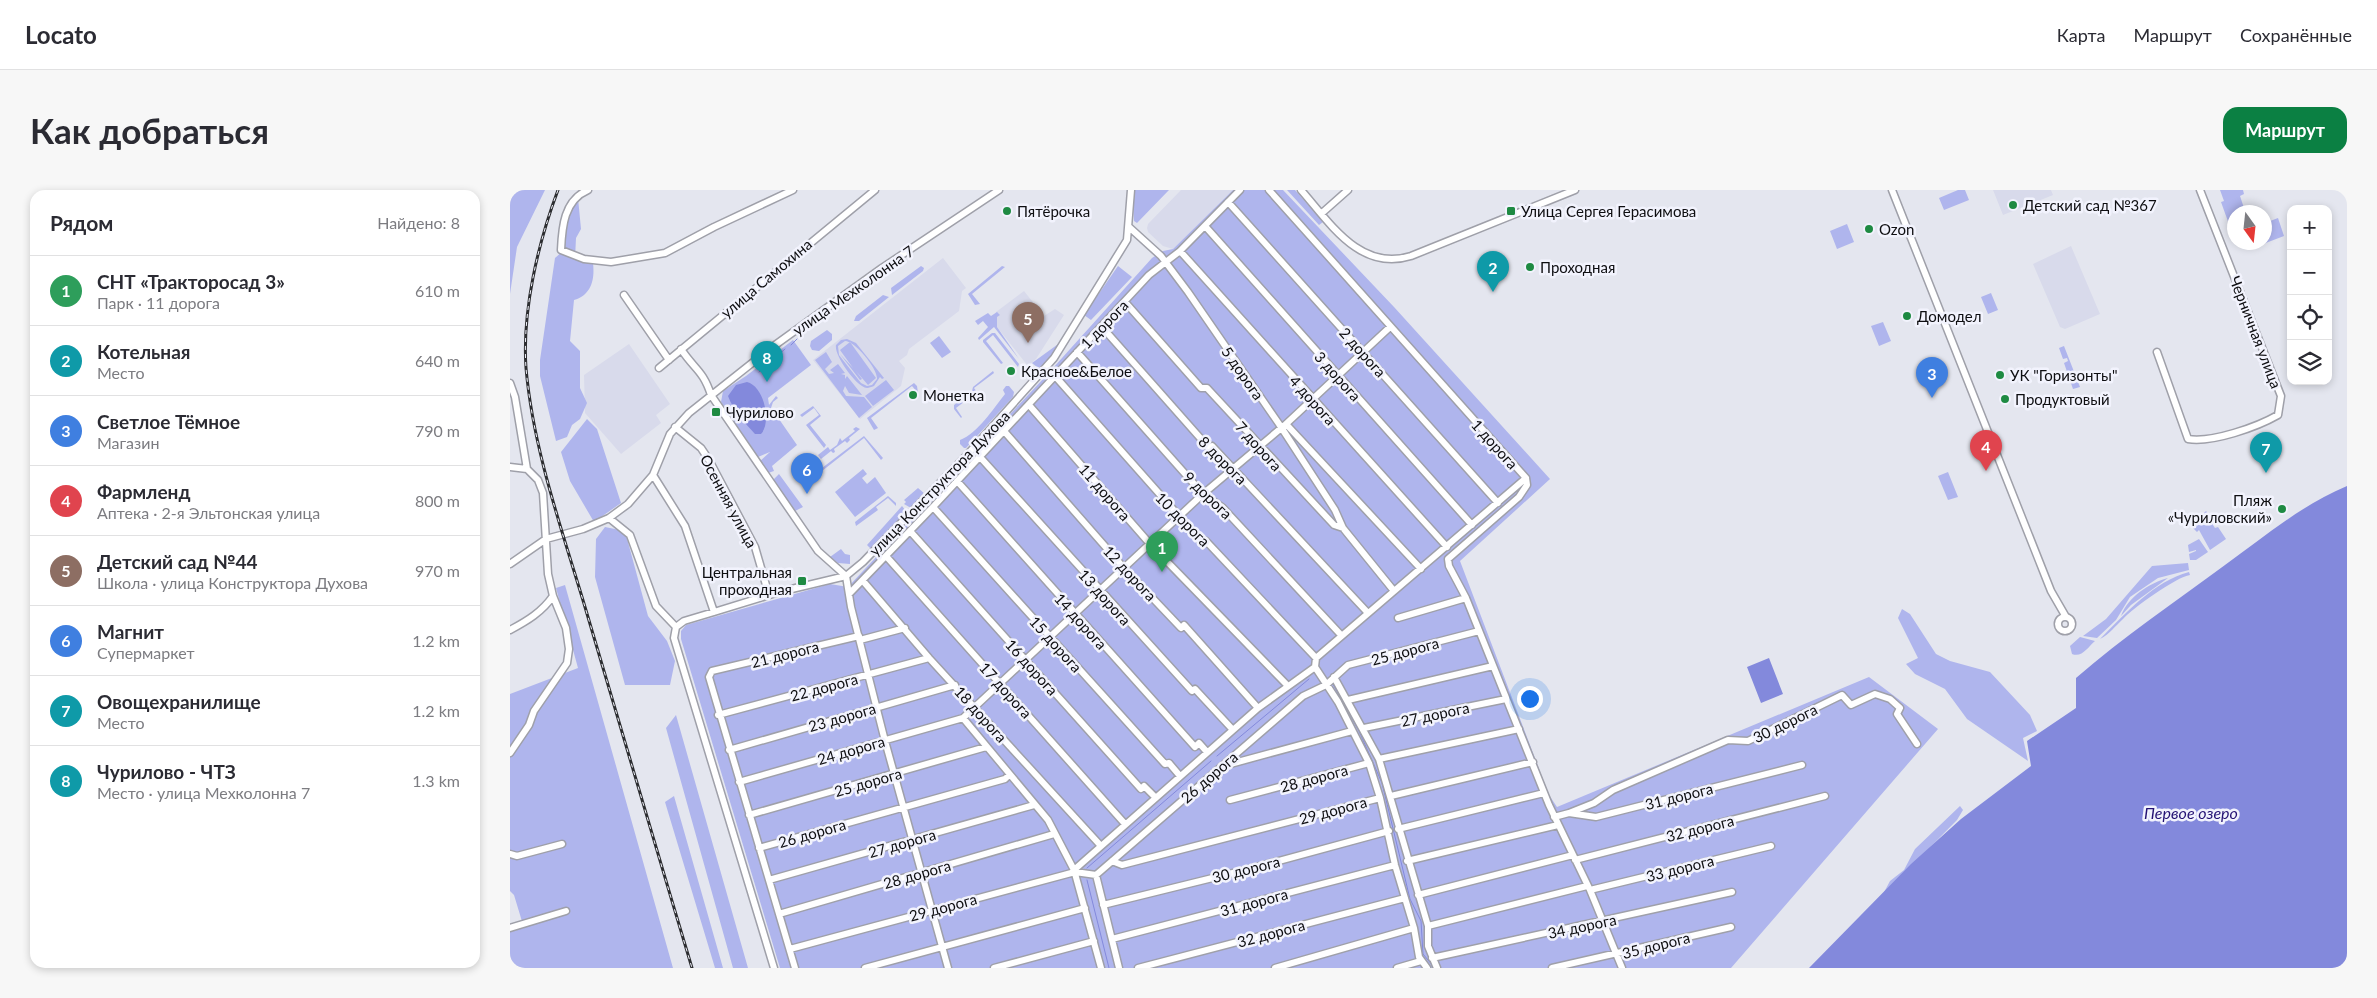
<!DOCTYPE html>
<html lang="ru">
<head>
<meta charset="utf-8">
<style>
  :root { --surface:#fff; --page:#f7f7f7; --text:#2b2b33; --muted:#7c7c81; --line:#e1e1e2; --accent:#0b8043 }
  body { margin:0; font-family:Lato,sans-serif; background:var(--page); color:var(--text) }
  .controls { position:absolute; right:15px; top:15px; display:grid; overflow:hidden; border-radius:10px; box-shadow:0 2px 8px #0003 }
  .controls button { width:45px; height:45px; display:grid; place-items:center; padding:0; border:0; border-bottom:1px solid var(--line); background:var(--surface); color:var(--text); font:25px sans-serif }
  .compass { position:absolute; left:1717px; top:15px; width:45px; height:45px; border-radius:50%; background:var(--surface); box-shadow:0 2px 8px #0003; rotate:165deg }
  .you { position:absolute; left:1019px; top:508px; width:18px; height:18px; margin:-12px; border:4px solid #fff; border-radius:50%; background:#1a73e8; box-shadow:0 0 0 8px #1a73e833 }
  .badge { display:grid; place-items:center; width:32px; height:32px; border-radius:50%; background:var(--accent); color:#fff; font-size:16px; font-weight:700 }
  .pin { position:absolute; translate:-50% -41px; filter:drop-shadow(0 1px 2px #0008) }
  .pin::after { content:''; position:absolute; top:26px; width:18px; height:15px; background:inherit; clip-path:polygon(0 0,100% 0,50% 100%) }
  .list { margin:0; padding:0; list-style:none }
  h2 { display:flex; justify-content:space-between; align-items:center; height:65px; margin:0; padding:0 20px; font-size:21px }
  h2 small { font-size:16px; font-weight:400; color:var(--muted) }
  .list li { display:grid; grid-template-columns:32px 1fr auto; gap:15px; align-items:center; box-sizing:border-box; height:70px; padding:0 20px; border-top:1px solid var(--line) }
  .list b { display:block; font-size:19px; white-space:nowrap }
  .list p { margin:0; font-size:16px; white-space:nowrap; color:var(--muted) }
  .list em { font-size:16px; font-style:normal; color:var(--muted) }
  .icon { flex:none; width:28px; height:28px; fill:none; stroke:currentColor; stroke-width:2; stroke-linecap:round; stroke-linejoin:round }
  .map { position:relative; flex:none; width:1837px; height:778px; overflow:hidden; border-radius:15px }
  header { display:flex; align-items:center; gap:30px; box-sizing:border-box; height:70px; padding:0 25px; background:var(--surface); border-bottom:1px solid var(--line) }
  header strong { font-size:24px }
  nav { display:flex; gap:28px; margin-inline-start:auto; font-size:18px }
  .intro { display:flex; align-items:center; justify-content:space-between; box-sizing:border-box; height:120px; padding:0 30px }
  h1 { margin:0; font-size:35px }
  .button { padding:12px 22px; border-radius:15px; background:var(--accent); color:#fff; font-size:18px; font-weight:700 }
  main { display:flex; gap:30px; padding:0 30px }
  aside { flex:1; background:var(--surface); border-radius:15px; box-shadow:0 2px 8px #0003 }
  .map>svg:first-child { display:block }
</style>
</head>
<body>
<header>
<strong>Locato</strong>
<nav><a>Карта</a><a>Маршрут</a><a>Сохранённые</a></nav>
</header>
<div class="intro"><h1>Как добраться</h1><a class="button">Маршрут</a></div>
<main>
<aside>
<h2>Рядом<small>Найдено: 8</small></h2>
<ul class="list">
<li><span class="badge" style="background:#2e9e5b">1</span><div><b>СНТ «Тракторосад 3»</b><p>Парк · 11 дорога</p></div><em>610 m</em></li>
<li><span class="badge" style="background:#0f9aa8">2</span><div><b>Котельная</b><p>Место</p></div><em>640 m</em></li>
<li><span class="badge" style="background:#3f7fe0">3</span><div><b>Светлое Тёмное</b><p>Магазин</p></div><em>790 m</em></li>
<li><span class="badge" style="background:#e0444e">4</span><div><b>Фармленд</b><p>Аптека · 2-я Эльтонская улица</p></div><em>800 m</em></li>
<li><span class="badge" style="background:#8d6e63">5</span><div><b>Детский сад №44</b><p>Школа · улица Конструктора Духова</p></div><em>970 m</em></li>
<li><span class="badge" style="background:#3f7fe0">6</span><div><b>Магнит</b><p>Супермаркет</p></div><em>1.2 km</em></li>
<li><span class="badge" style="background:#0f9aa8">7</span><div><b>Овощехранилище</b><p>Место</p></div><em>1.2 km</em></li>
<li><span class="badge" style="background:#0f9aa8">8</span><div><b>Чурилово - ЧТЗ</b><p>Место · улица Мехколонна 7</p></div><em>1.3 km</em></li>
</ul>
</aside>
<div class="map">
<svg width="1837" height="778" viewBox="0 0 1837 778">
  <rect width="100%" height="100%" fill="#e4e6ef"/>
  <!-- built -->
  <path fill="#d8daeb" d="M671,0h52l-60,59 -10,-3 -15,-14 -1,-4 1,-4z
    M1483,0h58l2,5 -50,20z
    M1561,56l29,68 -35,15 -5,-2 -27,-63z
    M433,68l23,30 -4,3 -3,20 -50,38 -2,6 -8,6 6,7 -4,18 -41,33 -47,-59z
    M514,101l20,25 11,-7 9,6 -28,44 -8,7 -35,-44 3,-10z
    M119,154l41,60 -14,11 5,8 -40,31 -36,-41 -1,-38z"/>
  <!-- green -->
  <path fill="#afb5ed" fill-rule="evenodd" d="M0,0h35l-28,57 -7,47z
    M625,0h34l-32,33 -3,-2 -1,-14z
    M723,0h50l111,117 156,172 -90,82 89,234 8,12 312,-130 69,52 -207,239h-951l-99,-329v-8l5,-6 144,-41 18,3 196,-209 108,-120 11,-7 10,-2z
    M777,0h8l28,32 -4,3z
    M1448,0h7l4,10 -25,10 -5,-12z
    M1710,0h23l1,4 -4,2 5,15 -11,1v10l-4,5 -9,-25 3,-1z
    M68,8l3,31 -5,9 -1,21 18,4c2,17 -2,32 -19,37l-4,41 10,10v37l7,15 -7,16 -8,6 -5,12 -11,4 -16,-65v-16l15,-102 8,-7 2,-34z
    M1768,28l6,18 -21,8 2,-21z
    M1337,34l7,18 -17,7 -7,-18z
    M411,76l3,2 -1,3 -31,24 -1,-7z
    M492,76l3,1 -33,27 8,10 -5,1 -7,-11z
    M608,76l14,11 -41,43 -7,-5z
    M1481,103l7,17 -10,4 -7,-17z
    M373,105l6,2 -30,24h-5l2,-5z
    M487,122l3,3 -3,2v10l22,32 -25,-32 -15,13 -1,-2 10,-11 -5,-6 -5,4 -3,-4 13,-8 3,3z
    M1373,132l8,19 -12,5 -8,-20z
    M317,140l5,4v6l-13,11 -7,-1 -2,-4 1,-5z
    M482,143h3l24,31 -1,3 -25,-32 -7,6 17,22 -2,1 -18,-22v-2z
    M429,146l12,16 -9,6 -12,-15z
    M337,149l9,4 28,35 -2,1 -2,-2 -6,9c-5,2 -8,3 -12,0 -9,-5 -28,-31 -26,-41l5,-5zM335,151c10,0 33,28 32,38l-5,6 -5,1 -6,-3 -22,-28 -1,-9z
    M283,150l18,25 -43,33 1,7 7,-9 2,2 -5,4 -3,9 2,-2 25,36 -25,21 2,5 -6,2 -8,-12 10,-9 -12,5 -37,-55 2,-11 23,-15z
    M340,152l26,36 -8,7 -12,-14 6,8 -2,1 -20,-26 13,14 -13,-18z
    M551,152l-19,29 -10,-8z
    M1554,156l16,41 -7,2 -9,-26 4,-2 -1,-3 -4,1 -4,-11z
    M316,162l6,10 -7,7 4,5 5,-1 -4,-3 8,-6 7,9 -4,1 4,1v4l2,-3 15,19 -13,-2 -4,-7 -2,5 3,5 18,1 8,10 -13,11 -44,-58z
    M483,181l1,2 -20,15 3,4 -21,16 6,9 -1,1 -7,-9v-4l18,-14 1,-4z
    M376,190l8,10 -21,16 -8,-10z
    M404,193l3,3 1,7 -6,-7 -41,32 7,10 -4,2 -7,-12z
    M496,196h3l5,6 -1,5 -47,51h-2l-4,-4v-4c18,-7 33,-31 45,-46l-2,-4z
    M303,216l8,10 -11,9 16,20 -2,3 -18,-23 13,-10 -5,-7 -12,9 -2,-2z
    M77,229l10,10 24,74 -27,19 -24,-41 -9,-29z
    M346,237l4,2 -11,9 1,2 -3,3 -2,-2 -11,8 1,3 -2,1 -2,-2 -10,8 -3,-4 10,-8 2,3 7,-5 3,-7 2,3 13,-10 -2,-2z
    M354,246l19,22 -2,2 -17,-22 -42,33v-3z
    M353,279l4,5 -5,4 5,6 8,-7 11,16 -31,24 -20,-25z
    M1438,282l10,25 -10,3 -10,-24z
    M269,284l24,33 -8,4 -22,-31z
    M408,298l7,6 -14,14 -7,-4 2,-2 -2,-2z
    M378,306l8,7v3l-8,-8 -12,9 2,3 -22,16 -1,-4z
    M392,316l4,5 -34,39 -5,-5z
    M1696,321l9,12 -2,2 2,3 3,-1 8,12 -16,11 -11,-20 -2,2 -6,-6z
    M95,337l20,4 23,85 19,25 8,20 -5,24h-45l-30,-108 1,-38z
    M1689,349l9,13 -12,8h-6l-1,-6 7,-3v-1l-7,2 -1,-7z
    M331,359l4,5 5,1v9l-12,-1 -8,-6z
    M1678,373l1,7 -31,8 -28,19 -14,23 -19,18 -14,-2 23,-17 46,-53z
    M1679,382l1,3c-14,2 -57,33 -67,44 -8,7 -13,15 -23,20 25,-25 54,-58 89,-67z
    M1658,388l-37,27 -10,11c7,-19 28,-33 47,-38z
    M55,395l108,383h-163v-36l14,-4 -10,-33 -4,-4v-197l68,-26 -22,-80z
    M1392,419l8,5 26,40 14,7 40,11 40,43 7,16 -14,7 5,23 -61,-42 -22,-30 -30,-15 -9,-10 12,-6 -20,-40z
    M1570,447l15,4c-7,6 -13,17 -23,13l-2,-8z
    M166,525l72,253h-15l-67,-240z
    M164,606l49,172h-8l-50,-166z
    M1450,616l3,4 -6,10 -75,76 8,-15 14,-11 11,-21z"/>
  <!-- water -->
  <path fill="#8389dc" d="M237,192c17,4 25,40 14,52h-6c-10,-11 -22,-24 -27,-38l8,-11z
    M1837,296v482h-538l102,-104 50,-45 70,-53 -4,-25 49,-33v-30c47,-41 99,-76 149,-113 39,-28 78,-61 122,-79z
    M1259,468l14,36 -22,9 -14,-36z"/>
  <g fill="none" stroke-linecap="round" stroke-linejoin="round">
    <!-- stream -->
    <path stroke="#8389dc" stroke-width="1" d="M281,155l6,-6
      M249,182l26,-23
      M823,494l26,47 23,52 28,116 11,22 2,33 10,12
      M707,566l92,-77
      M577,678l124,-107
      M577,690l22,88"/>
    <defs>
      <path id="minor" d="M78,0c-24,10 -26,37 -27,60l23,9 27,3 54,-9 49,-26 79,-37
        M791,0c29,33 59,82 110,66l164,-66
        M1382,0l159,401 15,26
        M718,12l270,301
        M812,23l26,-23
        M695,36l267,299
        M619,37l32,29 27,36 91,132 56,86 8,18
        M670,61l267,296
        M114,105l45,65
        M615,112l76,86h6l127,137 9,3 51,63
        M592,137l107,121 3,-2 156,167
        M171,159c13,20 22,21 30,46l107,156 28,25
        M567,162l110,124 16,18 20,14 118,127
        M1647,162l31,87c24,4 69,-12 90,-24l3,-19 -81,-206
        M149,178l216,-178
        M545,186l147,166 4,-1 110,117
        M0,193l5,14 12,72
        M519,215l121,139 138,142
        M776,234l135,145
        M165,237l26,21 8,12 46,87 11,38
        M494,241l120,137 57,60 3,-3 74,83
        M470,267l212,234 3,-2 38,41
        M0,277l17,2 11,11 5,13 5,81 5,22c-11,16 -26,25 -43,34
        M143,285l32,51 29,86
        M1016,288l1,7 -8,12 -71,62 1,7 17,32 83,207 41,85 32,78
        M447,291l238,266 4,-4 8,9
        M423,317l232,257 4,-1 11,13
        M99,328l21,17 26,71 20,21
        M400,341l231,258 3,-3 11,11
        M376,366l239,268
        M0,374l36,-25 37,-10 26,-11 19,-14 25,-29 17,-41 19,-21 82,-65 111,-80 117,-78
        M336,386l5,31 34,134 63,227
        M353,391l66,77 172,188
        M339,404l84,-87 216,-232 31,-24 60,-61
        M1548 434a7 7 0 1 1 14 0a7 7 0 1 1-14 0Z
        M888,428l68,-20
        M350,450l45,-12
        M805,477l23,35 31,61 11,35 15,67 19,63 5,29 8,11
        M824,487l45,82 49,167v20l9,22
        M838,510l145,-34
        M208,525l211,-57
        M453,528l85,102 26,50
        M854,538l142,-29
        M219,560l226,-65
        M0,563l19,-28 5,-14 33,-48 2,-14 -3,-21 -13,-32
        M869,569l140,-30
        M713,576l129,-35
        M229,592l224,-64 240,-224 83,-70 104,-97
        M881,606l142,-34
        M720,610l139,-37
        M1059,623l25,-10 19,-13 115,-50 20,1 94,-46 9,10 24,-11 15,5 10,9 -3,6 20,30
        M239,625l237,-68
        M1044,627l15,-4 27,4 206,-52
        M888,639l146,-36
        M249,658l246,-69 4,-4
        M0,664l7,2 45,-12
        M1065,670l250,-64
        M602,671l10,4 258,-67
        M897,671l151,-36
        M586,685l207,-179 23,-11 22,-20 131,-34
        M586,685l23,93
        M259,690l265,-75
        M1080,700l181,-44
        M908,705l155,-40
        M593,715l146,-36 140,-38
        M269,724l275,-80
        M918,736l159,-40
        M0,738l56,-17
        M602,749l283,-74
        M280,759l285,-77 21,3
        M922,768l300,-66
        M264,778l-100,-330 2,-11 8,-6 30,-9 65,-20 67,-16 17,-14 104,-107 87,-97 73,-118 4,-50
        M285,778l-86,-291 3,-6 147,-35
        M355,778l220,-60
        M484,778l100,-27
        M591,778l-27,-98 184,-162 57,-41 1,-9 210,-180 -257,-288
        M628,778l267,-70
        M765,778l139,-40
        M887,778l24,-7
        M1042,778l179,-41"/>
    </defs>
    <!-- minor casing -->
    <use href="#minor" stroke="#9fa0a9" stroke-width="9"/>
    <!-- minor -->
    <use href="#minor" stroke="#fff" stroke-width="6"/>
    <defs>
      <path id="rail" d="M48,0c-20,53 -36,121 -32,178 7,81 36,162 59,239 36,121 71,241 107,361"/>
    </defs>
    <!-- rail casing -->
    <use href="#rail" stroke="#2c2d30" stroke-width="3"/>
    <!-- rail -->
    <use href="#rail" stroke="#f2f3fd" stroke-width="1" stroke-dasharray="4" stroke-linecap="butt"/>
  </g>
  <!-- markers -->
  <g fill="#1e8a42" stroke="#f2f3fd" stroke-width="2">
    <circle cx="1503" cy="15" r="5"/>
    <circle cx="497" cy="21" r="5"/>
    <rect x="996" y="16" width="10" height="10" rx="2.5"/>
    <circle cx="1359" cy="39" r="5"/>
    <circle cx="1020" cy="77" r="5"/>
    <circle cx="1397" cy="126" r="5"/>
    <circle cx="501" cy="181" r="5"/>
    <circle cx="1490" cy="185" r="5"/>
    <circle cx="403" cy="205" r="5"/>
    <circle cx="1495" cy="209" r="5"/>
    <rect x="201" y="217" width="10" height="10" rx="2.5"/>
    <circle cx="1772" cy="319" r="5"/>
    <rect x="287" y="386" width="10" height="10" rx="2.5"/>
  </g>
  <g text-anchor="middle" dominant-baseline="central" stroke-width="5" stroke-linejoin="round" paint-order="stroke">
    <!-- poi labels -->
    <g font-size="15" fill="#0e0e11" stroke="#f2f3fd" text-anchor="start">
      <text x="1513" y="15">Детский сад №367</text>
      <text x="507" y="21">Пятёрочка</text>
      <text x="1011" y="21">Улица Сергея Герасимова</text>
      <text x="1369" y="39">Ozon</text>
      <text x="1030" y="77">Проходная</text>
      <text x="1407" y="126">Домодел</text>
      <text x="511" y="181">Красное&amp;Белое</text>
      <text x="1500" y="185">УК "Горизонты"</text>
      <text x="413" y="205">Монетка</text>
      <text x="1505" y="209">Продуктовый</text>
      <text x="216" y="222">Чурилово</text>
      <text x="1762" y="310" text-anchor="end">Пляж<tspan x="1762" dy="17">«Чуриловский»</tspan></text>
      <text x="282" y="382" text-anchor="end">Центральная<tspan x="282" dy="17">проходная</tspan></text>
    </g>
    <!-- street labels -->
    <g font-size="15" fill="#0e0e11" stroke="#f2f3fd">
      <text transform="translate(256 88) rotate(-40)">улица Самохина</text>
      <text transform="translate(343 100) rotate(-35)">улица Мехколонна 7</text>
      <text transform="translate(594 134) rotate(-46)">1 дорога</text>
      <text transform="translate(1746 142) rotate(69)">Черничная улица</text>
      <text transform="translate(853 162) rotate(48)">2 дорога</text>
      <text transform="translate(733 183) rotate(55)">5 дорога</text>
      <text transform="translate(828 186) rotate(48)">3 дорога</text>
      <text transform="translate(803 210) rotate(48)">4 дорога</text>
      <text transform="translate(985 254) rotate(48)">1 дорога</text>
      <text transform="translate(749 256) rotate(48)">7 дорога</text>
      <text transform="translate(713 270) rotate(45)">8 дорога</text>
      <text transform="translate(429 293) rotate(-46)">улица Конструктора Духова</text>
      <text transform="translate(595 302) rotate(49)">11 дорога</text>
      <text transform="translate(698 305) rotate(44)">9 дорога</text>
      <text transform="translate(219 311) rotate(62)">Осенняя улица</text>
      <text transform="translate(673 329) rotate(45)">10 дорога</text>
      <text transform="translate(620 383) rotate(47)">12 дорога</text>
      <text transform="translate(595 407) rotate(48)">13 дорога</text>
      <text transform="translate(571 431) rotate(48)">14 дорога</text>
      <text transform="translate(546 454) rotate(48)">15 дорога</text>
      <text transform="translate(895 461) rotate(-15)">25 дорога</text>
      <text transform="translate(275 464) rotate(-14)">21 дорога</text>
      <text transform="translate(522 477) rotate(48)">16 дорога</text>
      <text transform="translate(314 497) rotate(-15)">22 дорога</text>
      <text transform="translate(496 500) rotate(48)">17 дорога</text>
      <text transform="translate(471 524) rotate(48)">18 дорога</text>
      <text transform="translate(925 524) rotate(-12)">27 дорога</text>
      <text transform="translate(332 527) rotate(-16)">23 дорога</text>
      <text transform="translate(1275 533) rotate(-26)">30 дорога</text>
      <text transform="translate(341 560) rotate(-16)">24 дорога</text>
      <text transform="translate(699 587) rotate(-41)">26 дорога</text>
      <text transform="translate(804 588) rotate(-15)">28 дорога</text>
      <text transform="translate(358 592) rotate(-16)">25 дорога</text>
      <text transform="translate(1169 606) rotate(-14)">31 дорога</text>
      <text transform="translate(823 620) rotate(-15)">29 дорога</text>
      <text transform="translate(1190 638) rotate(-14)">32 дорога</text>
      <text transform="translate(302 643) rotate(-16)">26 дорога</text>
      <text transform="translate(392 653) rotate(-16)">27 дорога</text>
      <text transform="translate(1170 678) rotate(-14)">33 дорога</text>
      <text transform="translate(736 679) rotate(-14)">30 дорога</text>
      <text transform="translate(407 684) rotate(-16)">28 дорога</text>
      <text transform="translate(744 712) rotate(-15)">31 дорога</text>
      <text transform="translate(433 717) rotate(-15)">29 дорога</text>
      <text transform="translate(1072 736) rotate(-12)">34 дорога</text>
      <text transform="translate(761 743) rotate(-15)">32 дорога</text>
      <text transform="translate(1146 755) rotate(-14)">35 дорога</text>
    </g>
    <!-- water labels -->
    <g font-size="16" font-style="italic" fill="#231173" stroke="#f2f3fd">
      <text x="1681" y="622">Первое озеро</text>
    </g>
  </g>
</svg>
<div class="controls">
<button>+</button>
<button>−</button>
<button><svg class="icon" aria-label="locate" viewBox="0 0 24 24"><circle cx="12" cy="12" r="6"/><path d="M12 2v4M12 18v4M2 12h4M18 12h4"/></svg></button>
<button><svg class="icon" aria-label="layers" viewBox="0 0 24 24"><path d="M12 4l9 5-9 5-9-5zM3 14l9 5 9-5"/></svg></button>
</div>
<svg class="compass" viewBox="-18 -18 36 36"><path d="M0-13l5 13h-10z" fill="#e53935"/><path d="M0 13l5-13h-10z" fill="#7c7c81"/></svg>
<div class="you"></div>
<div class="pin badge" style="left:652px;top:382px;background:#2e9e5b">1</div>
<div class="pin badge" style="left:983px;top:102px;background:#0f9aa8">2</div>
<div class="pin badge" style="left:1422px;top:208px;background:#3f7fe0">3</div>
<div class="pin badge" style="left:1476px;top:281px;background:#e0444e">4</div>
<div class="pin badge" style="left:518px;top:153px;background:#8d6e63">5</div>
<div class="pin badge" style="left:297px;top:304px;background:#3f7fe0">6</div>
<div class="pin badge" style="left:1756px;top:283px;background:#0f9aa8">7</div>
<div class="pin badge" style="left:257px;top:192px;background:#0f9aa8">8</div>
</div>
</main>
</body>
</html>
